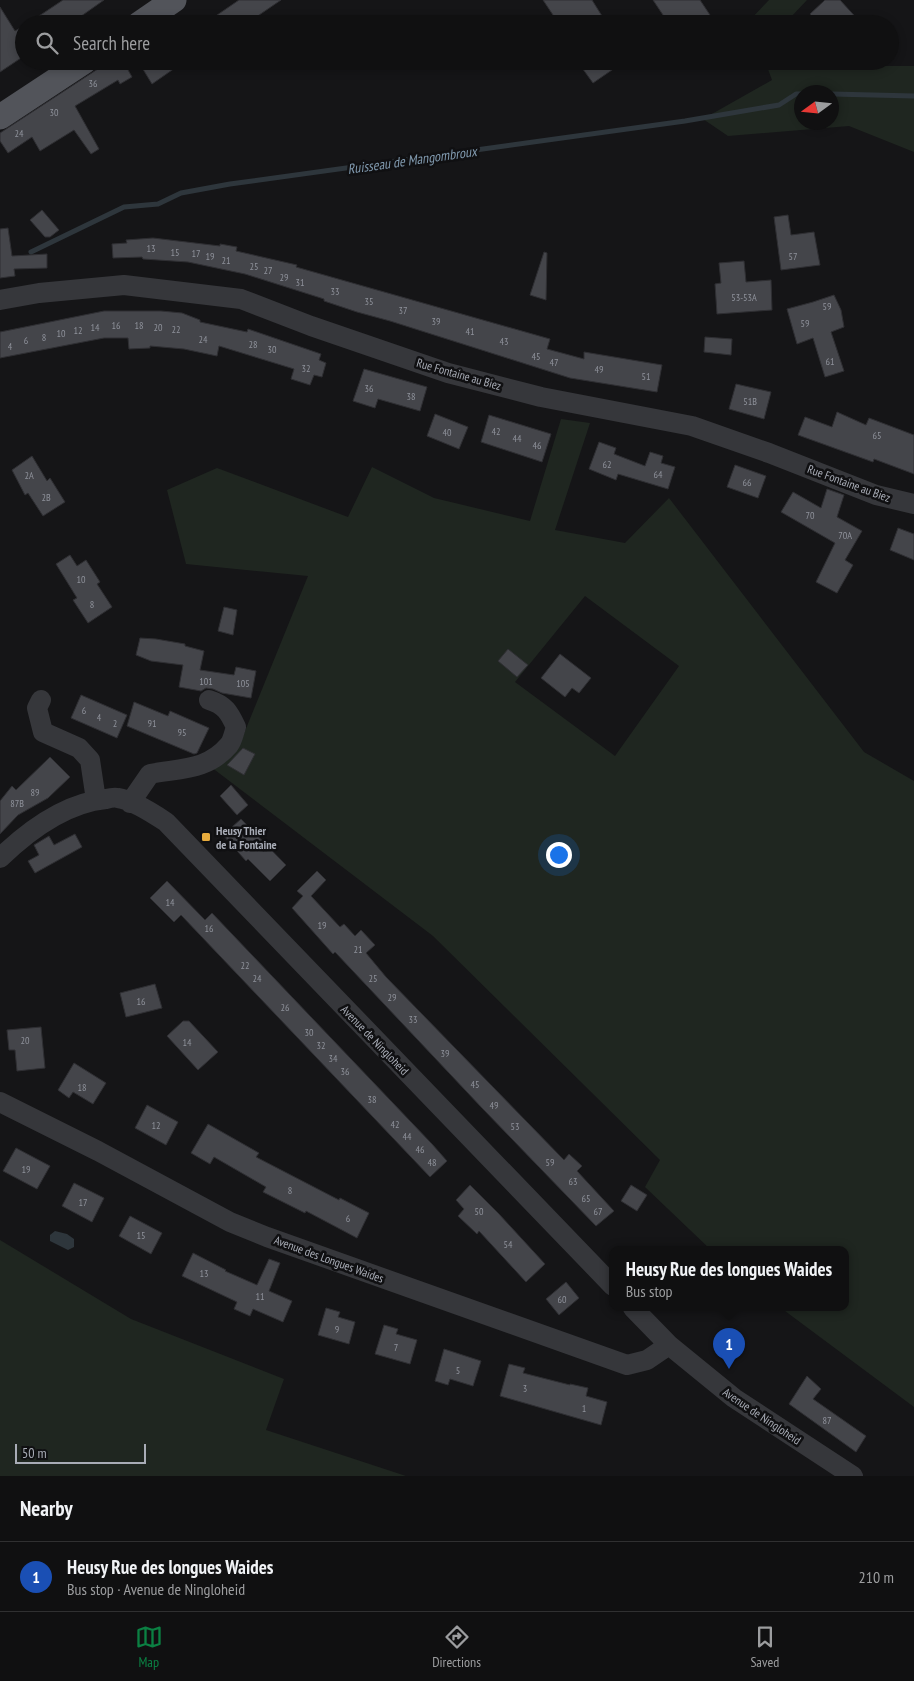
<!DOCTYPE html>
<html lang="en">
<head>
<meta charset="utf-8">
<style>
  :root { --surface:#101011; --page:#1e1e1f; --text:#f1f3f6; --muted:#9c9d9f; --line:#303031; --accent:#0b8043 }
  body { margin:0; font-family:"PT Sans Narrow",sans-serif; background:var(--page); color:var(--text) }
  .compass { position:absolute; left:794px; top:85px; width:45px; height:45px; border-radius:50%; background:var(--surface); box-shadow:0 2px 8px #0003; rotate:255deg }
  .scale { position:absolute; left:15px; bottom:12px; width:131px; box-sizing:border-box; padding-left:5px; border:2px solid #a8acb6; border-top:0; font-size:14px; line-height:18px; white-space:nowrap; color:#a8acb6; -webkit-text-stroke:4px #101012; paint-order:stroke }
  .you { position:absolute; left:558px; top:854px; width:18px; height:18px; margin:-12px; border:4px solid #fff; border-radius:50%; background:#1a73e8; box-shadow:0 0 0 8px #1a73e833 }
  .badge { display:grid; place-items:center; width:32px; height:32px; border-radius:50%; background:var(--accent); color:#fff; font-size:16px; font-weight:700 }
  .pin { position:absolute; translate:-50% -41px; filter:drop-shadow(0 1px 2px #0008) }
  .pin::after { content:''; position:absolute; top:26px; width:18px; height:15px; background:inherit; clip-path:polygon(0 0,100% 0,50% 100%) }
  .popup { position:absolute; left:609px; top:1246px; width:240px; height:65px; box-sizing:border-box; display:grid; place-content:center; border-radius:10px; background:var(--surface); filter:drop-shadow(0 1px 4px #0005); font-size:16px; white-space:nowrap; color:var(--muted) }
  .popup b { font-size:19px; color:var(--text) }
  .popup::after { content:''; position:absolute; left:50%; top:100%; margin-left:-10px; border:10px solid transparent; border-top-color:var(--surface) }
  .list { margin:0; padding:0; list-style:none }
  h2 { display:flex; justify-content:space-between; align-items:center; height:65px; margin:0; padding:0 20px; font-size:21px }
  h2 small { font-size:16px; font-weight:400; color:var(--muted) }
  .list li { display:grid; grid-template-columns:32px 1fr auto; gap:15px; align-items:center; box-sizing:border-box; height:70px; padding:0 20px; border-top:1px solid var(--line) }
  .list b { display:block; font-size:19px; white-space:nowrap }
  .list p { margin:0; font-size:16px; white-space:nowrap; color:var(--muted) }
  .list em { font-size:16px; font-style:normal; color:var(--muted) }
  .icon { flex:none; width:28px; height:28px; fill:none; stroke:currentColor; stroke-width:2; stroke-linecap:round; stroke-linejoin:round }
  .map { position:relative; flex:none; width:914px; height:1476px; overflow:hidden }
  .search { position:absolute; background:var(--surface); box-shadow:0 2px 8px #0003; left:15px; right:15px; top:15px; height:55px; display:flex; align-items:center; gap:12px; box-sizing:border-box; padding:0 18px; border-radius:28px; color:var(--muted); font-size:19px }
  .sheet { height:135px; background:var(--surface) }
  nav { display:flex; justify-content:space-around; align-items:center; box-sizing:border-box; height:70px; border-top:1px solid var(--line); background:var(--surface); font-size:14px; color:var(--muted) }
  nav a { display:grid; justify-items:center; gap:2px }
  nav .on { color:var(--accent) }
  .map>svg:first-child { display:block }
</style>
</head>
<body>
<div class="map">
<svg width="914" height="1476" viewBox="0 0 914 1476">
  <rect width="100%" height="100%" fill="#151517"/>
  <!-- green -->
  <path fill="#1f2620" fill-rule="evenodd" d="M769,0h38l-17,18 5,6h-46l-1,-2z
    M765,61h67l5,5h77v86l-65,-26 -121,10 -25,-17 69,-39zM802,92h30v30h-30z
    M561,419l29,4 -35,107 70,13 44,-45 195,254 50,29v626l-133,-99h64v-58h-134l-66,-63 15,-27 -227,-224 -222,-169 30,-26 67,-165 -122,-12 -19,-74 50,-22 131,49 24,-50 62,31 96,23zM585,596l94,70 -64,90 -100,-74z
    M0,1240l131,79 153,60 -18,51 140,46h-406z"/>
  <!-- water -->
  <path fill="#2e363c" d="M55,1231l12,3 7,5v8l-6,3 -18,-9v-6z"/>
  <g fill="none" stroke-linecap="round" stroke-linejoin="round">
    <!-- stream -->
    <path stroke="#2e363c" stroke-width="5" d="M832,94l82,2
      M31,252l93,-45 34,-3 23,-11 49,-9 455,-63 94,-16 17,-11h6"/>
  </g>
  <!-- building -->
  <path fill="#44454a" stroke="#2f2f33" d="M63,0h41l-34,24h-43z
    M239,0h42l-35,24h-42z
    M543,0h49l15,24h-48z
    M653,0h47l16,24h-47z
    M825,0h15l22,24h-43l-9,-10z
    M0,7l15,24 9,-5v30l-24,16z
    M110,61h13l9,16 -12,7 -2,-4 -43,26 24,43 -8,5 -17,-24 -34,21 -8,-14 -24,16 -8,-12v-8z
    M138,61h47l-33,23z
    M577,61h48l-32,22z
    M42,210l17,20 -9,7h-5l-15,-17z
    M788,215l3,20 23,-3 6,33 -39,5 -7,-53z
    M8,228l4,28 35,-2v14l-33,1 1,7 -15,2v-49z
    M153,238l67,8v-2l17,3 -1,4 61,14 -1,2 254,72 -3,10 37,10v-7l78,13 -5,27 -87,-14 -180,-57 -33,-9 -33,-11v-2l-79,-25 -57,-12 -45,-3 -1,-2 -29,1 -1,-14 15,-1 -1,-3z
    M544,252l3,1 -1,47 -16,-5z
    M744,261l2,21 25,-2 1,30 -55,4 -2,-30 6,-1 -2,-20z
    M834,295l7,15 3,17 -13,5 13,39 -19,6 -12,-39 -16,6 -10,-35 26,-7z
    M104,311h57l21,2 18,7v2l47,10 1,-3 73,25 -2,6 7,3 -4,14 -8,-2 -4,10 -19,-6 3,-10 -75,-23 -2,10 -33,-7 -34,-3v2l-21,1 -1,-11h-24l-104,20v-26z
    M705,337l27,2 -1,16 -27,-3z
    M364,369l63,18 -7,24 -42,-12 -3,9 -22,-7z
    M736,384l35,8 -7,27 -35,-10z
    M837,412l29,13 3,-7 45,17v39l-40,-15 -1,3 -75,-27 7,-18 27,10z
    M435,414l33,13 -9,22 -32,-13z
    M489,415l62,19 -9,28 -61,-20z
    M599,442l17,6 -2,6 31,12 5,-14 13,4 -2,7 14,4 -7,22 -50,-15 -2,6 -27,-11z
    M32,456l15,25 3,-3 15,24 -22,14 -15,-23 -3,2 -13,-25z
    M735,465l31,11 -8,22 -31,-11z
    M827,489l17,6 -7,22 25,14 -17,29 8,5 -16,28 -21,-11 19,-39 -54,-31 12,-20 28,16z
    M898,528l16,6v26l-24,-10z
    M70,555l7,11 9,-6 14,22 -3,2 15,23 -24,16 -15,-23 4,-2 -21,-34z
    M224,607l13,3 -4,25 -15,-4z
    M140,638l16,1 29,5v2l19,5 -4,19 34,5 2,-8 20,4 -5,27 -29,-5 -9,-4 -7,-1 -5,3 -22,-4 4,-22 -32,-4 -15,-6z
    M508,649l20,16 -11,12 -19,-16z
    M560,654l31,24 -12,15 -7,-5 -7,9 -24,-19z
    M81,695l46,20 -10,23 -46,-20z
    M134,702l34,14 2,-5 39,17 -12,25 -3,1 -67,-28z
    M243,748l12,6 -11,21 -17,-10z
    M50,757l20,20 -22,21 -30,17 -18,19v-33l12,-15 4,4z
    M231,785l17,20 -11,10 -17,-19z
    M241,819l45,46 -16,16 -22,-22 -2,2 -23,-26z
    M75,834l7,13 -47,26 -7,-12 11,-6 -5,-10 15,-9 5,9z
    M317,871l9,9 -15,16 29,31 4,-3 11,12 6,-6 14,15 -9,8 20,24 178,183 5,-6 13,12 -5,5 37,40 -18,15 -114,-118 -147,-156 -2,2 -41,-46 11,-12 -6,-5z
    M167,881l38,39 7,-7 220,231 15,17 -17,16 -249,-262 -7,7 -24,-24z
    M155,984l7,24 -36,9 -6,-24z
    M183,1021h6l29,31 -20,18 -31,-34z
    M41,1027l4,41 -28,3 -2,-21h-6l-2,-20z
    M74,1063l32,20 -13,21 -20,-12 -4,6 -11,-8z
    M147,1105l31,17 -12,23 -31,-17z
    M208,1124l51,29 -3,4 83,43 1,-2 29,15 -12,25 -51,-27 -1,2 -42,-21 3,-5 -52,-30 -4,7 -19,-11z
    M16,1148l34,18 -13,23 -34,-18z
    M74,1183l30,15 -12,24 -30,-16z
    M470,1185l29,29 46,50 -19,18 -47,-51 -2,3 -19,-18 6,-7 -8,-9z
    M631,1185l16,10 -10,16 -16,-10z
    M130,1216l32,17 -11,21 -32,-18z
    M193,1253l33,17 -1,1 32,14 12,-26 11,4 -11,28 23,10 -9,21 -30,-13 -3,7 -16,-7 3,-7 -55,-26z
    M566,1282l13,16 -20,17 -13,-16z
    M326,1308l14,4 -2,5 17,5 -6,22 -31,-9z
    M384,1325l14,4 -2,5 21,6 -7,24 -35,-10z
    M444,1349l37,12 -8,25 -23,-7 -2,6 -13,-4z
    M509,1364l16,4 -2,5 47,12v-1l18,4 -2,8 21,6 -6,23 -101,-29z
    M807,1376l14,13 -8,10 53,37 -10,16 -67,-48z"/>
  <g fill="none" stroke-linecap="round" stroke-linejoin="round">
    <!-- minor -->
    <path stroke="#36373b" stroke-width="20" d="M0,300l39,-7 85,-8 117,14 70,27 137,47 93,24 151,29 77,27 107,42 38,9
      M41,700l-4,8 6,24 36,16 11,12 6,40
      M130,803l20,-29c30,-6 57,-3 79,-29 4,-5 5,-13 7,-18 -7,-15 -11,-22 -27,-27
      M0,858c29,-28 65,-55 106,-59 4,-1 8,-2 12,-1 14,2 36,16 48,24l447,464
      M0,1102l98,49 132,71 37,15 360,128 20,-5 22,-15
      M633,1308l36,37 65,53 119,78"/>
    <!-- major -->
    <path stroke="#52545a" stroke-width="25" d="M139,24l35,-24
      M0,117l85,-56"/>
  </g>
  <!-- markers -->
  <rect fill="#e7ab3d" stroke="#101012" stroke-width="2" x="201" y="832" width="10" height="10" rx="2.5"/>
  <g text-anchor="middle" dominant-baseline="central" stroke-width="5" stroke-linejoin="round" paint-order="stroke">
    <!-- number labels -->
    <g font-size="10" fill="#8f929b">
      <text x="93" y="83">36</text>
      <text x="54" y="112">30</text>
      <text x="19" y="133">24</text>
      <text x="151" y="248">13</text>
      <text x="175" y="252">15</text>
      <text x="196" y="253">17</text>
      <text x="210" y="256">19</text>
      <text x="793" y="256">57</text>
      <text x="226" y="260">21</text>
      <text x="254" y="266">25</text>
      <text x="268" y="270">27</text>
      <text x="284" y="277">29</text>
      <text x="300" y="282">31</text>
      <text x="335" y="291">33</text>
      <text x="744" y="297">53-53A</text>
      <text x="369" y="301">35</text>
      <text x="827" y="306">59</text>
      <text x="403" y="310">37</text>
      <text x="436" y="321">39</text>
      <text x="805" y="323">59</text>
      <text x="116" y="325">16</text>
      <text x="139" y="325">18</text>
      <text x="95" y="327">14</text>
      <text x="158" y="327">20</text>
      <text x="176" y="329">22</text>
      <text x="78" y="330">12</text>
      <text x="470" y="331">41</text>
      <text x="61" y="333">10</text>
      <text x="44" y="337">8</text>
      <text x="203" y="339">24</text>
      <text x="26" y="340">6</text>
      <text x="504" y="341">43</text>
      <text x="253" y="344">28</text>
      <text x="10" y="346">4</text>
      <text x="272" y="349">30</text>
      <text x="536" y="356">45</text>
      <text x="830" y="361">61</text>
      <text x="554" y="362">47</text>
      <text x="306" y="368">32</text>
      <text x="599" y="369">49</text>
      <text x="646" y="376">51</text>
      <text x="369" y="388">36</text>
      <text x="411" y="396">38</text>
      <text x="750" y="401">51B</text>
      <text x="496" y="431">42</text>
      <text x="447" y="432">40</text>
      <text x="877" y="435">65</text>
      <text x="517" y="438">44</text>
      <text x="537" y="445">46</text>
      <text x="607" y="464">62</text>
      <text x="658" y="474">64</text>
      <text x="29" y="475">2A</text>
      <text x="747" y="482">66</text>
      <text x="46" y="497">2B</text>
      <text x="810" y="515">70</text>
      <text x="845" y="535">70A</text>
      <text x="81" y="579">10</text>
      <text x="92" y="604">8</text>
      <text x="206" y="681">101</text>
      <text x="243" y="683">105</text>
      <text x="84" y="710">6</text>
      <text x="99" y="717">4</text>
      <text x="115" y="723">2</text>
      <text x="152" y="723">91</text>
      <text x="182" y="732">95</text>
      <text x="35" y="792">89</text>
      <text x="17" y="803">87B</text>
      <text x="170" y="902">14</text>
      <text x="322" y="925">19</text>
      <text x="209" y="928">16</text>
      <text x="358" y="949">21</text>
      <text x="245" y="965">22</text>
      <text x="257" y="978">24</text>
      <text x="373" y="978">25</text>
      <text x="392" y="997">29</text>
      <text x="141" y="1001">16</text>
      <text x="285" y="1007">26</text>
      <text x="413" y="1019">33</text>
      <text x="309" y="1032">30</text>
      <text x="25" y="1040">20</text>
      <text x="187" y="1042">14</text>
      <text x="321" y="1045">32</text>
      <text x="445" y="1053">39</text>
      <text x="333" y="1058">34</text>
      <text x="345" y="1071">36</text>
      <text x="475" y="1084">45</text>
      <text x="82" y="1087">18</text>
      <text x="372" y="1099">38</text>
      <text x="494" y="1105">49</text>
      <text x="395" y="1124">42</text>
      <text x="156" y="1125">12</text>
      <text x="515" y="1126">53</text>
      <text x="407" y="1136">44</text>
      <text x="420" y="1149">46</text>
      <text x="432" y="1162">48</text>
      <text x="550" y="1162">59</text>
      <text x="26" y="1169">19</text>
      <text x="573" y="1181">63</text>
      <text x="290" y="1190">8</text>
      <text x="586" y="1198">65</text>
      <text x="83" y="1202">17</text>
      <text x="479" y="1211">50</text>
      <text x="598" y="1211">67</text>
      <text x="348" y="1218">6</text>
      <text x="141" y="1235">15</text>
      <text x="508" y="1244">54</text>
      <text x="204" y="1273">13</text>
      <text x="260" y="1296">11</text>
      <text x="562" y="1299">60</text>
      <text x="337" y="1329">9</text>
      <text x="396" y="1347">7</text>
      <text x="458" y="1370">5</text>
      <text x="525" y="1388">3</text>
      <text x="584" y="1408">1</text>
      <text x="827" y="1420">87</text>
    </g>
    <!-- street labels -->
    <g font-size="12" fill="#a8acb6" stroke="#101012">
      <text transform="translate(459 374) rotate(16)">Rue Fontaine au Biez</text>
      <text transform="translate(849 483) rotate(20)">Rue Fontaine au Biez</text>
      <text transform="translate(375 1040) rotate(46)">Avenue de Ningloheid</text>
      <text transform="translate(329 1259) rotate(20)">Avenue des Longues Waides</text>
      <text transform="translate(762 1416) rotate(34)">Avenue de Ningloheid</text>
    </g>
    <!-- poi labels -->
    <g font-size="12" font-weight="bold" fill="#a8acb6" stroke="#101012" text-anchor="start">
      <text x="216" y="830">Heusy Thier<tspan x="216" dy="14">de la Fontaine</tspan></text>
    </g>
    <!-- water labels -->
    <g font-size="14" font-style="italic" fill="#819aaf" stroke="#101012">
      <text transform="translate(412 160) rotate(-8)">Ruisseau de Mangombroux</text>
    </g>
  </g>
</svg>
<svg class="compass" viewBox="-18 -18 36 36"><path d="M0-13l5 13h-10z" fill="#e53935"/><path d="M0 13l5-13h-10z" fill="#9c9d9f"/></svg>
<div class="scale">50 m</div>
<div class="you"></div>
<div class="pin badge" style="left:729px;top:1369px;background:#1a4fb4">1</div>
<div class="popup"><b>Heusy Rue des longues Waides</b>Bus stop</div>
<div class="search"><svg class="icon" aria-label="search" viewBox="0 0 24 24"><circle cx="10" cy="10" r="6"/><path d="M15 15l6 6"/></svg>Search here</div>
</div>
<section class="sheet">
<h2>Nearby<small></small></h2>
<ul class="list">
<li><span class="badge" style="background:#1a4fb4">1</span><div><b>Heusy Rue des longues Waides</b><p>Bus stop · Avenue de Ningloheid</p></div><em>210 m</em></li>
</ul>
</section>
<nav>
<a class="on"><svg class="icon" aria-label="map" viewBox="0 0 24 24"><path d="M3 6l6-2 6 2 6-2v14l-6 2-6-2-6 2zM9 4v14M15 6v14"/></svg>Map</a>
<a><svg class="icon" aria-label="directions" viewBox="0 0 24 24"><path d="M12 3l9 9-9 9-9-9zM9 14v-3h6M13 9l2 2-2 2"/></svg>Directions</a>
<a><svg class="icon" aria-label="saved" viewBox="0 0 24 24"><path d="M7 4h10v16l-5-4-5 4z"/></svg>Saved</a>
</nav>
</body>
</html>
